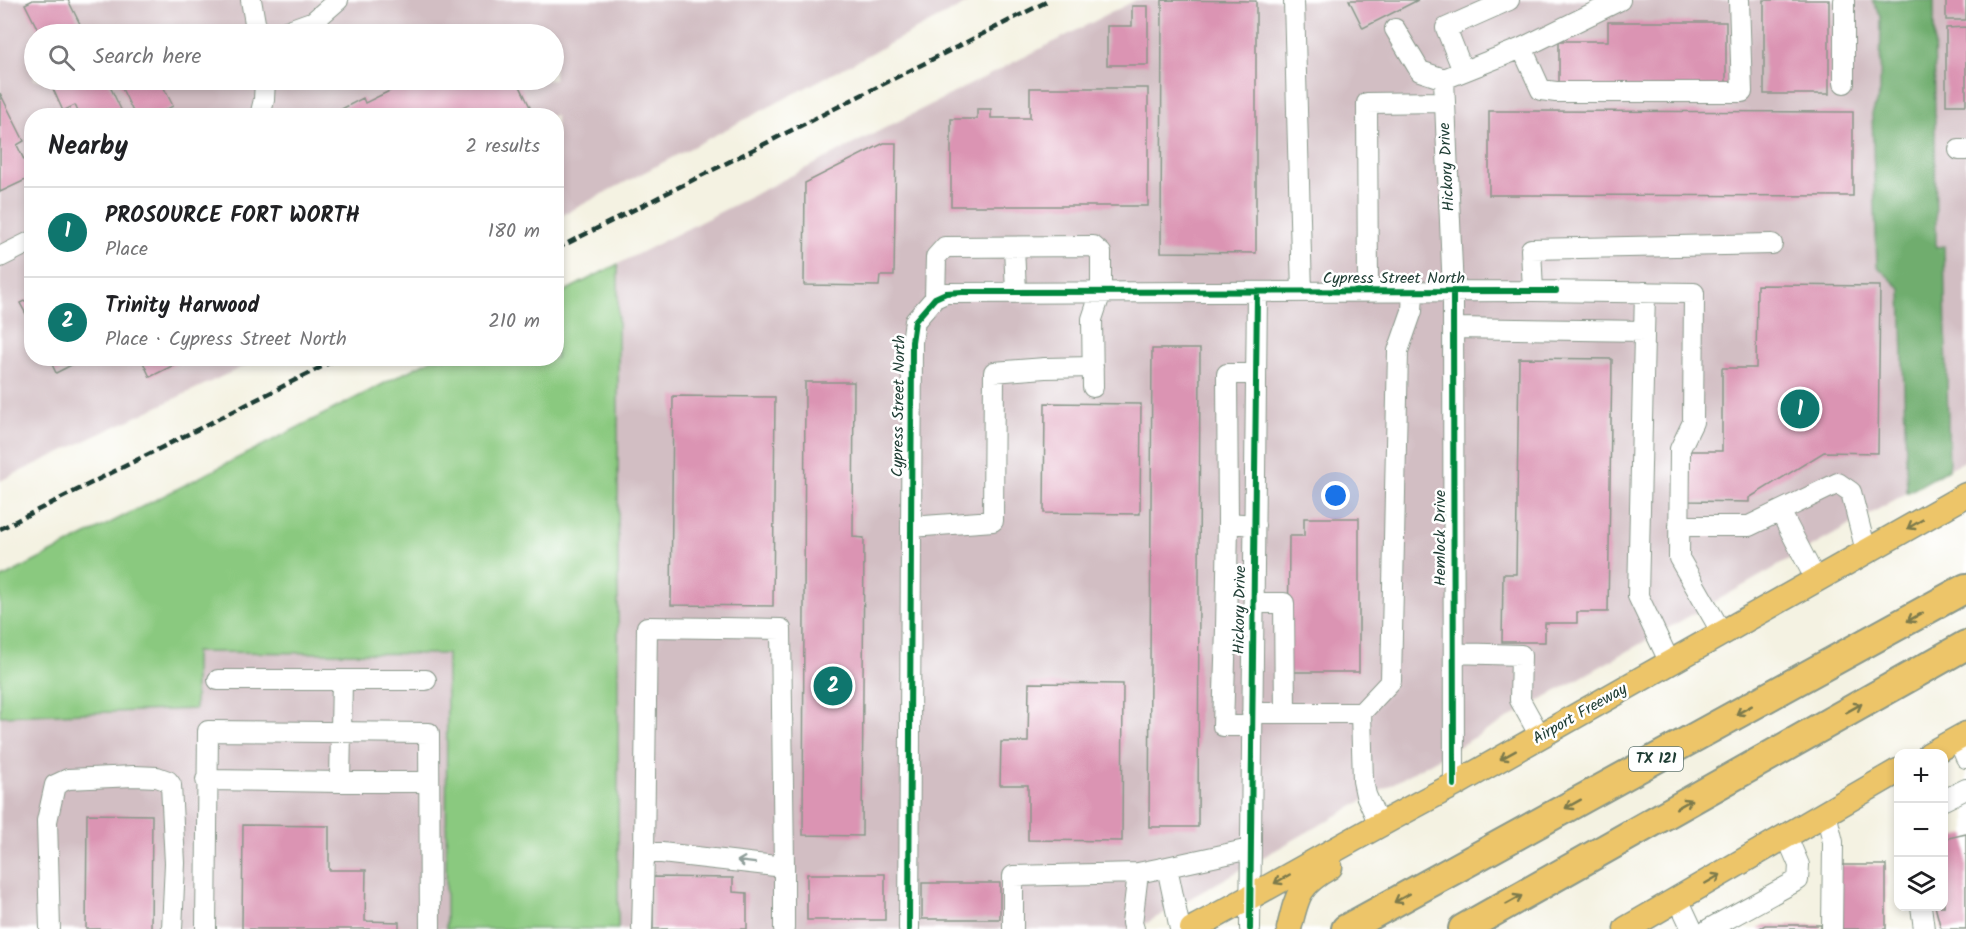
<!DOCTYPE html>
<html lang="en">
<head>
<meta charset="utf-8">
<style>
  :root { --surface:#fff; --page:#f6f6f6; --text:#202124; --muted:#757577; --line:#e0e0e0; --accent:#0f766e }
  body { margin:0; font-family:Kalam,sans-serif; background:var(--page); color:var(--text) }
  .controls { position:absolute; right:18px; bottom:18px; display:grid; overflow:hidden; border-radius:12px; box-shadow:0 3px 9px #0003 }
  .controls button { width:54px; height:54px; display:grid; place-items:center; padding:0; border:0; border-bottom:2px solid var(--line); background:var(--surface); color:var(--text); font:30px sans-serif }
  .you { position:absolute; left:1336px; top:496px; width:21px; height:21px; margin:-15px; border:4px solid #fff; border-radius:50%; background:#1a73e8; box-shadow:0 0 0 9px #1a73e833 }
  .badge { display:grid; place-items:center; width:39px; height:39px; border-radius:50%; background:var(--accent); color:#fff; font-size:20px; font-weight:700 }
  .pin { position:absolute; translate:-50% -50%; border:3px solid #fff; box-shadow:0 2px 6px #0006 }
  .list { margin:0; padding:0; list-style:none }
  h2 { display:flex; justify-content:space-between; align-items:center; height:78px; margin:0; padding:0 24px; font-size:26px }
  h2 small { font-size:20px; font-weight:400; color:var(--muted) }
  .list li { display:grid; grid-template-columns:39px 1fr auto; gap:18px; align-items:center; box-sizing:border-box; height:90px; padding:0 24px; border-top:2px solid var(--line) }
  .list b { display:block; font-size:22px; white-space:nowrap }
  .list p { margin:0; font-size:20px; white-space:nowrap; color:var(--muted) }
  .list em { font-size:20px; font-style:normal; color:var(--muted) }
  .icon { flex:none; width:33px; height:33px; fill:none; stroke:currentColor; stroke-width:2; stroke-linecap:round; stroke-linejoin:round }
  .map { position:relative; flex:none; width:1966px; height:929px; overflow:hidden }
  .search { position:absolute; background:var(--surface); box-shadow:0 3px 9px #0003; left:24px; top:24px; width:540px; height:66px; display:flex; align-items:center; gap:15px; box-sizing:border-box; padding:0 21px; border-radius:33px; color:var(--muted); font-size:22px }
  .panel { position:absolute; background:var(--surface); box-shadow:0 3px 9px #0003; left:24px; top:108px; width:540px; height:258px; border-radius:24px }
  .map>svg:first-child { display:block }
</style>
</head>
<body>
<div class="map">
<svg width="1966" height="929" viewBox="0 0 1966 929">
  <rect width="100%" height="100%" fill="#fff"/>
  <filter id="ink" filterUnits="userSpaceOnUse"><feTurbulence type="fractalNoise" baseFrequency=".0167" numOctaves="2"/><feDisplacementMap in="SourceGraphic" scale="12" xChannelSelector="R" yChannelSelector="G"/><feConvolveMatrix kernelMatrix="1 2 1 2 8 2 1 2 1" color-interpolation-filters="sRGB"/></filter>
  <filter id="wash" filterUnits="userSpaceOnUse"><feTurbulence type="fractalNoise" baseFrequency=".008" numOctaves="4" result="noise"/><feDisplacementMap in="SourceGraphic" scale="24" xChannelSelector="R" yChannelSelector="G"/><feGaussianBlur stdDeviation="1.35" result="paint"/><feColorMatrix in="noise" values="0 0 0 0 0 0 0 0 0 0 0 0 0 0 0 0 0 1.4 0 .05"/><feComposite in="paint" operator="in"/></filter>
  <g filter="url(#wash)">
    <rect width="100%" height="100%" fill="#f4f2e2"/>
    <!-- industrial -->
    <path fill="#d2bec3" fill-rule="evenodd" d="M0,0h973l-416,218 -1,-102h-524v242l227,1 -259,122zM34,34h520v46h-520z
      M1136,0h736l9,17 -1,75 -8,22 5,152 24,23 6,204 -771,436h-518v-665z
      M1934,0h32v460l-17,9 -5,-222 -8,1z
      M194,652l253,2 -1,275h-446v-213l194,-7z"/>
    <!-- green -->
    <path fill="#8ac97f" stroke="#54835a" stroke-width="1.5" d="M618,264v665h-172l1,-275 -252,-2v57l-195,7v-137l432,-220 124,-1 1,-63z"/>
    <!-- forest -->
    <path fill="#6fad6e" stroke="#477551" stroke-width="1.5" d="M1872,0h62l2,247 8,-1 5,223 -42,24 -6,-204 -24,-23 -5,-152 8,-22 1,-75z"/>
    <g id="blocks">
      <!-- building -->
      <path fill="#db94b3" d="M33,0h35l17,34h-45l-15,-30z
        M1162,0l94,1v252l-95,-1z
        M1349,0h69l-55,28z
        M1764,0h65v94h-65z
        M1946,0h20v20h-20z
        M1132,6h16v59h-41v-39h25z
        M1608,22h118v66l-167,-1v-46h49z
        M1966,27v78h-20v-77z
        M49,80h58l17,36h-44l-5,-11 -12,6z
        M118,80h42l13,26 -19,10h-19z
        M412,80h105l13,27 -17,9h-185l35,-18 2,5z
        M1030,88h118v118h-197v-87h26v-10h14v9h39z
        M0,93l24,48 -7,4 10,21 5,-2v13l-32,15z
        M1489,111l364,1v84l-364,-1z
        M884,143h12l-2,133h-14l-1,10 -75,-1 1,-102z
        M1757,285l123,1 -2,167 -54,-1 -75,46v4l-60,-1 1,-50h32v-83h34z
        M32,297v28l-12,-22z
        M1152,349h48l-2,478h-49z
        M49,358h36l-29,15z
        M141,358h47l-38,19z
        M1519,358l93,1 -4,253h-31v11h-32v19h-43l1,-68h13z
        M805,382h49l-1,155 11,1 -2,298 -59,-1z
        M673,396l102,1 -2,209 -102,-1z
        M1045,403l96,1 -1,110 -96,-1z
        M1304,518h55v154h-71l1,-136h15z
        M1029,683l94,1 -1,157 -94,-1v-55h-28l1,-43h27z
        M87,814l65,1 -1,114h-65z
        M243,825l86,1v44h37l-1,51 34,1v7h-157z
        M1966,834v95h-25l-6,-23h9v-67z
        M1839,865h47v64h-47z
        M807,874h78v46h-78z
        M653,877l80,1v14l14,1v36h-94z
        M922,883h78v36h-78z
        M1765,925h56v4h-63z"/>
    </g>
  </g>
  <g filter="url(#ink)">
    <use href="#blocks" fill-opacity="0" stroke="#8a988b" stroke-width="1.5"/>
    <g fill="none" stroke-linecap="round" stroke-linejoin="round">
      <defs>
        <path id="minor" d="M251,0l6,34
          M1844,0v83
          M1294,1l8,291
          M1395,29l25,42 24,8 78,-31 98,-48
          M278,34l36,-13 24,-21
          M1522,48l19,42 15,2h186l-3,-92
          M1463,71l-17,-43 63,-28
          M1444,79l9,213 1,493
          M260,116l4,-16 1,-20
          M1959,150h7
          M1014,247l2,45
          M0,257l32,-16
          M1533,291l-2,-42 241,-5
          M1368,292l-1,-189 77,-1
          M1645,292l-7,304 32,67
          M935,298l1,-41 9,-10 148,-1 8,7v39l-9,27 1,68
          M1453,328l191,3
          M1780,511l36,69
          M1255,525l-27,-2 -1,-149h29
          M1679,526h70l89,-43 13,9 15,59
          M911,527l82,-6 1,-149 51,-4 48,-1
          M1254,603h30l1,110
          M1226,628l2,-105
          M1454,653l67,2 -1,45 20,36
          M218,680h208
          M342,680l-2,102h88
          M1252,713h109l2,68 3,14 13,29
          M1361,713l30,-32 7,-330 14,-40 1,-19
          M1252,726h-29l3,-98 27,1
          M1958,738l8,20
          M206,780l134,2
          M1944,800l22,-11
          M1826,813l7,29 -1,87
          M644,851l3,-224 134,2 3,238
          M1167,867l83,-18
          M1138,873l29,-6 13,62
          M1678,899l14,30
          M1921,906l3,23
          M50,929l-3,-108 8,-36 13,-6 66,-3 23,1 11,4 3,4 4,78 -3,66
          M206,929l2,-198 221,2 1,196
          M642,929l2,-78 140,16v62
          M909,929l3,-587 3,-21 20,-23 11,-5 587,-2 161,2 -1,129 -13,27 -1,109 43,75
          M1013,929v-53l125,-3 -6,50 2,6
          M1250,929l7,-637
          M1709,929l89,-49 1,-15 -12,-28"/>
        <path id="major" d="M1930,754l36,-20
          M1192,929c88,-47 173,-98 262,-144l512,-290
          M1289,929c8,-33 9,-44 41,-62
          M1626,929l272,-158"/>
        <path id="highway" d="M1346,929l620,-341
          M1463,929l503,-284"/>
      </defs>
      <!-- minor casing -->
      <use href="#minor" stroke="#8a988b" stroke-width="22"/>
      <!-- major casing -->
      <use href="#major" stroke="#8a988b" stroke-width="27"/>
      <!-- highway casing -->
      <use href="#highway" stroke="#8a988b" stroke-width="32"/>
      <!-- minor -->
      <use href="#minor" stroke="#fff" stroke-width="20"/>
      <!-- major -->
      <use href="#major" stroke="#edc569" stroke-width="24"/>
      <!-- highway -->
      <use href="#highway" stroke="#edc569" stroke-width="28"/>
      <!-- rail -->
      <path stroke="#1f3d34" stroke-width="4.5" stroke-dasharray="9 4.5" stroke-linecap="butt" d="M556,249l494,-249
        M0,529l339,-171"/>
      <defs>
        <path id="cycleway" d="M1453,292l1,493
          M909,929l3,-587 3,-21 20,-23 11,-5 16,-1 594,-1
          M1250,929l7,-637"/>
      </defs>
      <!-- cycleway casing -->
      <use href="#cycleway" stroke="#fff" stroke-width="10"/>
      <!-- cycleway -->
      <use href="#cycleway" stroke="#00873e" stroke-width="6"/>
    </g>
    <!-- one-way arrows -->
    <defs><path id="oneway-shaft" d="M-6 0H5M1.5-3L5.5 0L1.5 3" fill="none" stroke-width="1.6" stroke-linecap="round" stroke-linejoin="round" transform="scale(1.5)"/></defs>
    <g stroke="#7c7a4c">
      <use href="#oneway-shaft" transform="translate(1915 524) rotate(150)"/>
      <use href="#oneway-shaft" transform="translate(1915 617) rotate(151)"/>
      <use href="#oneway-shaft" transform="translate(1854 708) rotate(-29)"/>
      <use href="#oneway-shaft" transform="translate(1744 710) rotate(151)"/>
      <use href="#oneway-shaft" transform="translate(1508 755) rotate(151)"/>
      <use href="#oneway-shaft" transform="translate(1573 804) rotate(151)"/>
      <use href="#oneway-shaft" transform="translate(1684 804) rotate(-29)"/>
      <use href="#oneway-shaft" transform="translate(1282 879) rotate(150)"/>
      <use href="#oneway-shaft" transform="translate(1713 879) rotate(-30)"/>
      <use href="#oneway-shaft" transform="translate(1402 898) rotate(151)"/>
      <use href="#oneway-shaft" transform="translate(1514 900) rotate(-29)"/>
    </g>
    <use stroke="#8f9e9a" href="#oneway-shaft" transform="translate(746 862) rotate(-173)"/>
  </g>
  <g text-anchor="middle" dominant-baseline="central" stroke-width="5" stroke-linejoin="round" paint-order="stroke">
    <!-- shield labels -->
    <rect fill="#fff" stroke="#627771" stroke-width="1.5" x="1629" y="747" width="54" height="24" rx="4.5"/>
    <g font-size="15" font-weight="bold" fill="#1f3d34">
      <text x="1656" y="759">TX 121</text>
    </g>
    <!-- street labels -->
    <g font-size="16" fill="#1f3d34" stroke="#fff">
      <text transform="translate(1447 167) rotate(-93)">Hickory Drive</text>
      <text x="1394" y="278">Cypress Street North</text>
      <text transform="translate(899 406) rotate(-89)">Cypress Street North</text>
      <text transform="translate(1440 538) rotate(-90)">Hemlock Drive</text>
      <text transform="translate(1240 610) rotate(-89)">Hickory Drive</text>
      <text transform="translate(1580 714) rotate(-30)">Airport Freeway</text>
    </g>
  </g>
</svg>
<div class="controls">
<button>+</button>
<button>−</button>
<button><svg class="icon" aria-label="layers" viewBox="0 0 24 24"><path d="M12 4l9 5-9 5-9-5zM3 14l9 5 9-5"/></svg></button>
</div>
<div class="you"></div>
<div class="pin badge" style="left:1800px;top:409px">1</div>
<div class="pin badge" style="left:833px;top:686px">2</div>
<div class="search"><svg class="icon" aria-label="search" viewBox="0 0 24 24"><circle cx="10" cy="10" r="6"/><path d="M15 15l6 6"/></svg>Search here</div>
<section class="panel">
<h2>Nearby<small>2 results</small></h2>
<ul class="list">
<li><span class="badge">1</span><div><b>PROSOURCE FORT WORTH</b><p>Place</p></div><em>180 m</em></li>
<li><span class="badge">2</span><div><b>Trinity Harwood</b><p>Place · Cypress Street North</p></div><em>210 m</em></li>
</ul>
</section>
</div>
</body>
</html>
